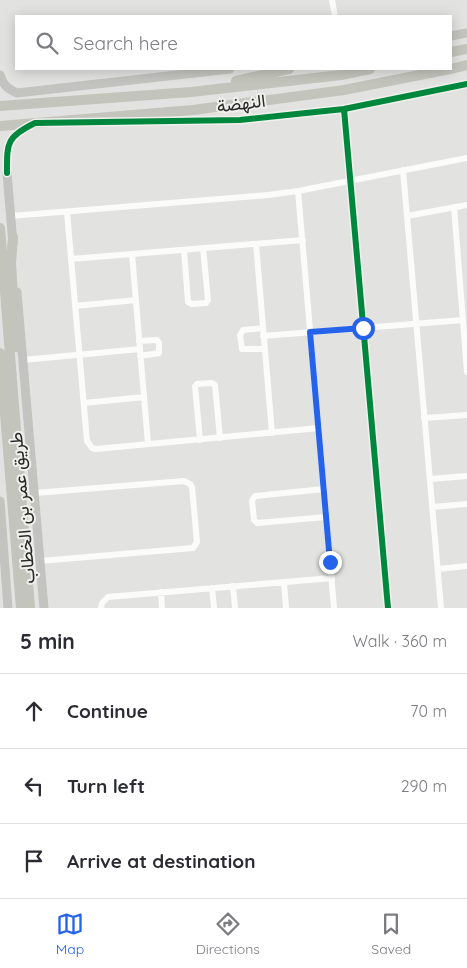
<!DOCTYPE html>
<html lang="en">
<head>
<meta charset="utf-8">
<style>
  :root { --surface:#fff; --page:#f7f7f7; --text:#2b2b33; --muted:#7c7c81; --line:#e1e1e2; --accent:#2563eb }
  body { margin:0; font-family:Quicksand,Vazirmatn,sans-serif; background:var(--page); color:var(--text) }
  .stop { position:absolute; width:15px; height:15px; margin:-11px; border:4px solid #2563eb; border-radius:50%; background:#fff }
  .stop.end { background:#2563eb; border-color:#fff; box-shadow:0 1px 5px #0008 }
  .list { margin:0; padding:0; list-style:none }
  h2 { display:flex; justify-content:space-between; align-items:center; height:65px; margin:0; padding:0 20px; font-size:21px }
  h2 small { font-size:16px; font-weight:400; color:var(--muted) }
  .list li { display:grid; grid-template-columns:32px 1fr auto; gap:15px; align-items:center; box-sizing:border-box; height:75px; padding:0 20px; border-top:1px solid var(--line) }
  .list b { display:block; font-size:19px; white-space:nowrap }
  .list em { font-size:16px; font-style:normal; color:var(--muted) }
  .icon { flex:none; width:28px; height:28px; fill:none; stroke:currentColor; stroke-width:2; stroke-linecap:round; stroke-linejoin:round }
  .map { position:relative; flex:none; width:467px; height:608px; overflow:hidden }
  .search { position:absolute; background:var(--surface); box-shadow:0 2px 12px #0003; left:15px; right:15px; top:15px; height:55px; display:flex; align-items:center; gap:12px; box-sizing:border-box; padding:0 18px; border-radius:0px; color:var(--muted); font-size:19px }
  .sheet { height:290px; background:var(--surface) }
  nav { display:flex; justify-content:space-around; align-items:center; box-sizing:border-box; height:70px; border-top:1px solid var(--line); background:var(--surface); font-size:14px; color:var(--muted) }
  nav a { display:grid; justify-items:center; gap:2px }
  nav .on { color:var(--accent) }
  .map>svg:first-child { display:block }
</style>
</head>
<body>
<div class="map">
<svg width="467" height="608" viewBox="0 0 467 608">
  <rect width="100%" height="100%" fill="#e2e2e0"/>
  <g fill="none" stroke-linecap="round" stroke-linejoin="round">
    <!-- minor -->
    <path stroke="#fbfbfa" stroke-width="6" d="M332,0l3,16
      M344,109l44,499
      M403,170l38,438
      M298,191l36,417
      M454,207l13,165
      M67,212l20,229 5,7 4,1 223,-21
      M11,216l257,-21 30,-4 169,-33
      M407,216l60,-11
      M256,244l16,189
      M184,250l4,52 4,2 14,-1 2,-3 -5,-52
      M132,254l16,190
      M71,259l232,-19
      M75,306l61,-6
      M263,328l-20,2 -3,5 2,14h22
      M263,336l200,-16
      M139,341l18,-1 2,3v10l-19,3
      M23,360l117,-11
      M84,403l60,-6
      M424,418l43,-3
      M200,440l-5,-54 2,-2 15,-1 3,2 5,53
      M430,479l37,-3
      M324,489l-69,7 -3,5 2,19 3,3 69,-6
      M35,493l149,-12 6,3 2,3 5,55 -4,6 -153,13
      M432,507l35,-3
      M438,569l29,-3
      M284,582l2,26
      M233,586l2,22
      M212,588l2,20
      M161,592l1,16
      M101,608l1,-5 6,-6 224,-19"/>
    <!-- tertiary -->
    <path stroke="#fbfbfa" stroke-width="8" d="M98,122l142,-2 104,-11 123,-25
      M7,173c0,-24 -1,-36 23,-47"/>
    <!-- secondary -->
    <path stroke="#c3c3bf" stroke-width="9" d="M451,36l16,-3
      M0,75c3,10 8,14 17,18l213,-24
      M7,173l6,71
      M17,292l27,316
      M0,501l8,107"/>
    <!-- primary -->
    <path stroke="#c3c4bb" stroke-width="10" d="M451,52l16,-3
      M451,69l16,-4
      M236,81l53,-12
      M0,106l191,-14 150,-17 29,-6
      M0,126l193,-16 151,-20 106,-21
      M0,228l30,380
      M13,237l-2,26 5,84
      M0,353l21,255"/>
    <defs>
      <path id="cycleway" d="M344,109l44,499
        M7,173c0,-30 -1,-36 28,-50l205,-3 104,-11 123,-25"/>
    </defs>
    <!-- cycleway casing -->
    <use href="#cycleway" stroke="#f0f1ec" stroke-width="9"/>
    <!-- cycleway -->
    <use href="#cycleway" stroke="#00873e" stroke-width="6"/>
  </g>
  <g fill="none" stroke-linecap="round" stroke-linejoin="round">
    <!-- route -->
    <path stroke="#2563eb" stroke-width="6" d="M330,562l-20,-230 53,-4"/>
  </g>
  <g text-anchor="middle" dominant-baseline="central" stroke-width="4" stroke-linejoin="round" paint-order="stroke">
    <!-- street labels -->
    <g font-size="18" fill="#292a28" stroke="#f0f1ec">
      <text transform="translate(241 103) rotate(-7)">النهضة</text>
      <text transform="translate(22 508) rotate(-95)">طريق عمر بن الخطاب</text>
    </g>
  </g>
</svg>
<div class="stop" style="left:363px;top:328px"></div>
<div class="stop end" style="left:330px;top:562px"></div>
<div class="search"><svg class="icon" aria-label="search" viewBox="0 0 24 24"><circle cx="10" cy="10" r="6"/><path d="M15 15l6 6"/></svg>Search here</div>
</div>
<section class="sheet">
<h2>5 min<small>Walk · 360 m</small></h2>
<ul class="list">
<li><svg class="icon" aria-label="ahead" viewBox="0 0 24 24"><path d="M12 20V5M6 11l6-6 6 6"/></svg><div><b>Continue</b></div><em>70 m</em></li>
<li><svg class="icon" aria-label="left" viewBox="0 0 24 24"><path d="M17 20v-9H6M10 6l-5 5 5 5"/></svg><div><b>Turn left</b></div><em>290 m</em></li>
<li><svg class="icon" aria-label="arrive" viewBox="0 0 24 24"><path d="M6 21V4h12l-3 4 3 4H6"/></svg><div><b>Arrive at destination</b></div></li>
</ul>
</section>
<nav>
<a class="on"><svg class="icon" aria-label="map" viewBox="0 0 24 24"><path d="M3 6l6-2 6 2 6-2v14l-6 2-6-2-6 2zM9 4v14M15 6v14"/></svg>Map</a>
<a><svg class="icon" aria-label="directions" viewBox="0 0 24 24"><path d="M12 3l9 9-9 9-9-9zM9 14v-3h6M13 9l2 2-2 2"/></svg>Directions</a>
<a><svg class="icon" aria-label="saved" viewBox="0 0 24 24"><path d="M7 4h10v16l-5-4-5 4z"/></svg>Saved</a>
</nav>
</body>
</html>
